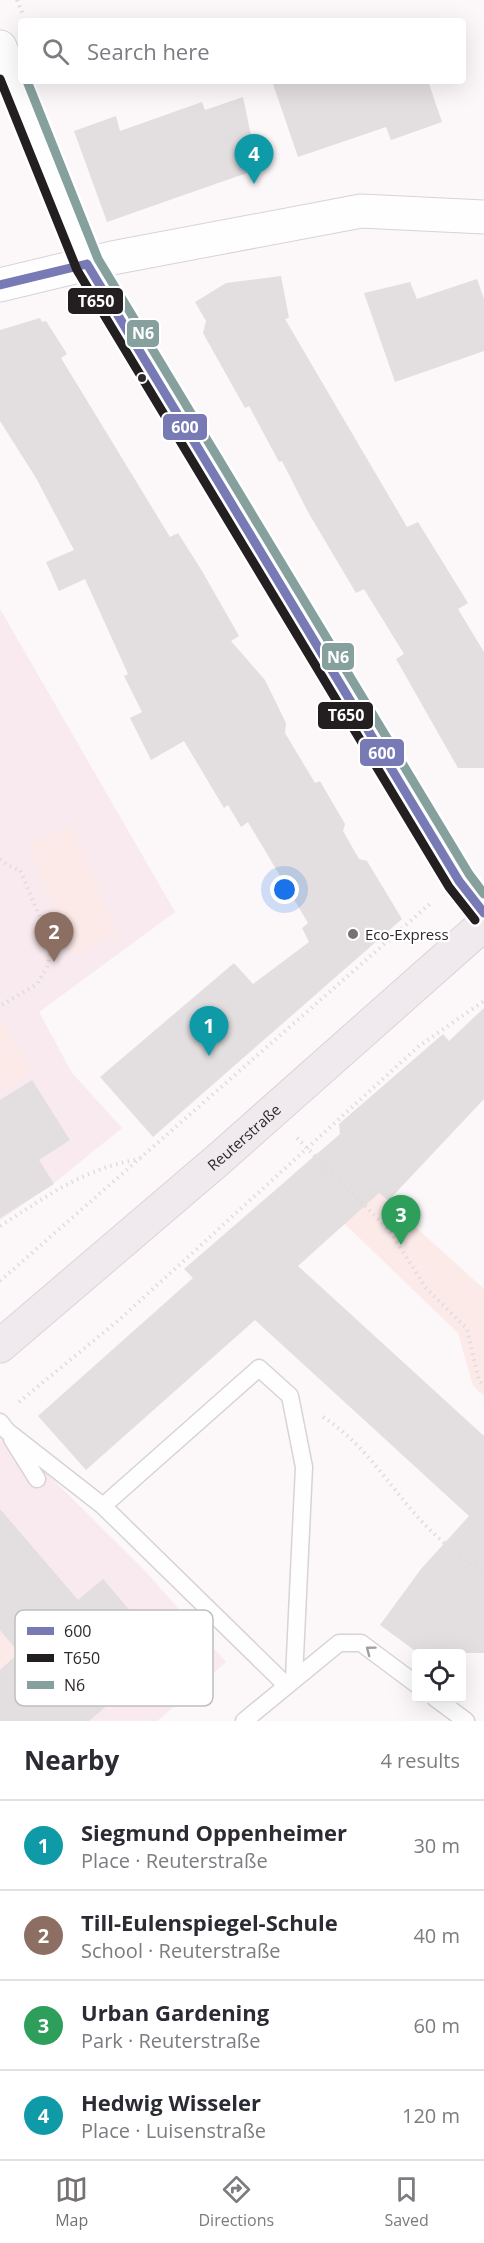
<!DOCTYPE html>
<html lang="en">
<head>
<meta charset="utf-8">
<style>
  :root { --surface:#fff; --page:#f2f2f3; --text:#2b2b33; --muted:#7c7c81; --line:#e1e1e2; --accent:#767173 }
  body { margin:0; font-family:"Open Sans",sans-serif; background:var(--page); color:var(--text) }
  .controls { position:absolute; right:18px; bottom:18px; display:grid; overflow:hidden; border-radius:6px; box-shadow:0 6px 24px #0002 }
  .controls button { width:54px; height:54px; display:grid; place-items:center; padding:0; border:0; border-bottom:2px solid var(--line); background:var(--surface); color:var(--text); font:30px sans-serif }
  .you { position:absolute; left:285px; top:890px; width:21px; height:21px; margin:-15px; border:4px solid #fff; border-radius:50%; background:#1a73e8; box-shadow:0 0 0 9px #1a73e833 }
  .badge { display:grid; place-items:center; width:39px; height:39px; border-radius:50%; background:var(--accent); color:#fff; font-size:20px; font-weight:700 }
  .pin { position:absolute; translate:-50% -50px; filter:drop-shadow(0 2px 3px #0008) }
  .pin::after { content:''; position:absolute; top:32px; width:21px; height:18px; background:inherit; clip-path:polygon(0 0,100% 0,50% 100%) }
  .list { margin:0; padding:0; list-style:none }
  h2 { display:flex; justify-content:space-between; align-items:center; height:78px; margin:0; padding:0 24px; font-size:26px }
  h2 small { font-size:20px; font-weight:400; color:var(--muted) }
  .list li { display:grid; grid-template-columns:39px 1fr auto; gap:18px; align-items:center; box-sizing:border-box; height:90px; padding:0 24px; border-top:2px solid var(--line) }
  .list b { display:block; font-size:22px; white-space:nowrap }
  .list p { margin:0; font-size:20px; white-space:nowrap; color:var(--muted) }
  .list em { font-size:20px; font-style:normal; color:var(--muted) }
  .icon { flex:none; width:33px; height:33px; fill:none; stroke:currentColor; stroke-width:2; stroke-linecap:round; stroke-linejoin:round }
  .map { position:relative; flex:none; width:484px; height:1721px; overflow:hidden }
  .search { position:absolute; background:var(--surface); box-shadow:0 6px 24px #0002; left:18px; right:18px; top:18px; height:66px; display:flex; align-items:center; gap:15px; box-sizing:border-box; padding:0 21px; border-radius:6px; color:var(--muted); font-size:22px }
  .sheet { height:438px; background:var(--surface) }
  nav { display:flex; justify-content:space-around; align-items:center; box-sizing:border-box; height:84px; border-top:2px solid var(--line); background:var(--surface); font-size:16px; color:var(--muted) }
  nav a { display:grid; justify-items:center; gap:3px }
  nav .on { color:var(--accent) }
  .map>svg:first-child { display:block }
</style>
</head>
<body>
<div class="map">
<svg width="484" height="1721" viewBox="0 0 484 1721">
  <rect width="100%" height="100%" fill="#fcf7f9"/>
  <!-- built -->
  <path fill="#f8eaee" d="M0,609l175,303 -136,100 33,61 50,55 -68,55 -54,37z
    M0,1427l144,143 82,92 -69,59h-157z"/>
  <!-- green -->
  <path fill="#fbeae7" d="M71,826l46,108 -43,20 -47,-109z
    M0,1016l31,56 -31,21z
    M326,1146l158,143v107l-11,-10 -15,-53 -165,-159z
    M0,1630l19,23 -19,17z"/>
  <!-- building -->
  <path fill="#e3dedf" d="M272,81h156l14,41 -51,18 -5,-13 -88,30z
    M243,97l15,72 -151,53 -33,-91 42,-15 4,15 82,-29 3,8z
    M281,276l8,42 -4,1 122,208 11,-5 50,81 -10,6 26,43v116h-26l-62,-109 8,-5 -40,-65 -8,4 -48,-81 -26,-51 -3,1 -30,-56 -4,2 -42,-75 3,-12 -11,-19 31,-19z
    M477,279l7,20v52l-89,31 -31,-89 46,-11 7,17z
    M40,318l2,4 4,-1 21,33 -6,4 109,179 8,-4 24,38 37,65 -8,5 34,39 21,43 -1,10 30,50 5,-2 25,43 -2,7 16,28 8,2 35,58 -249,218 -53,-60 134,-114 19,21 56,-42 -7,-14 6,-5 -60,-101 -7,5 -13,-22 -4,3 -40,-67 -33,19 -21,-42 12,-6 -18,-36 4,-2 -43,-95 -26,12 -13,-29 28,-12 -38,-72 -36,-57v-91z
    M484,1008v91l-96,102 -9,-8 -81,73 186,170v217h-66l-38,-28 41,-56 48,-53 -214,-196 -169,150 -48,-54 155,-138 -9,-9 156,-135 -1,-10 104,-90 6,7z
    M32,1080l38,60 -31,20 15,24 -54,34v-118z
    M0,1509l78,91 25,-21 64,75 -78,67h-89v-51l19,-17 -19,-23z"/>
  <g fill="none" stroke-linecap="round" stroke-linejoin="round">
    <defs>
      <path id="lane" d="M0,1422l7,9 96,75
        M12,1439l25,40
        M286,1685l-183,-179 156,-138 31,28 14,71 -10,211
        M435,1698l31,23
        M244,1721l95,-78h22l55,41"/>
      <path id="street" d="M0,285l112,-27 249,-47 123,6"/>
      <path id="secondary" d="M0,47l87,217 372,617 25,32"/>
      <g id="primary">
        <path id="s1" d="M0,1346l219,-187 265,-235"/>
      </g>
    </defs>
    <!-- lane casing -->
    <use href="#lane" stroke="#d8d3d5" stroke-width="19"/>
    <!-- street casing -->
    <use href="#street" stroke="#d8d3d5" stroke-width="35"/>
    <!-- secondary casing -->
    <use href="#secondary" stroke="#d8d3d5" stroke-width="35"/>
    <!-- primary casing -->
    <use href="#primary" stroke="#d9d5d6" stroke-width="35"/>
    <!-- path -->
    <path stroke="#dedddd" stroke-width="4" stroke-dasharray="1.5 4.5" stroke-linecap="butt" d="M17,0l7,17
      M0,859l9,7 11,4 32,76 -5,21 -10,17 -37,22
      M297,1138l93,93 35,56 42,42 12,52 5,4
      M0,1226c46,-29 84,-58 140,-67
      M0,1281l431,-378
      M19,1402l101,-83 299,-273 65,-45
      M323,1417c52,33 77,91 124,128
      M460,1556l24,17"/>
    <!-- lane -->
    <use href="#lane" stroke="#fffefe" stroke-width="16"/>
    <!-- street -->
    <use href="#street" stroke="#fffefe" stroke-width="33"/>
    <!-- secondary -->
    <use href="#secondary" stroke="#fffefe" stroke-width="33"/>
    <!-- primary -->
    <use href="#primary" stroke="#f0e9ed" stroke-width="33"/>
    <defs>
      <path id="bus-1" d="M87,264l372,617 25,32
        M0,285l87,-21"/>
      <path id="bus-2" d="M0,79l77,191 372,617 26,33"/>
      <path id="bus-3" d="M27,81l71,178 371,615 15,20"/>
    </defs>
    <!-- bus-1 casing -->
    <use href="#bus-1" stroke="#fff" stroke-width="14"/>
    <!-- bus-2 casing -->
    <use href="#bus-2" stroke="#fff" stroke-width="14"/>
    <!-- bus-3 casing -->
    <use href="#bus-3" stroke="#fff" stroke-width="14"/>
    <!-- bus-1 -->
    <use href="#bus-1" stroke="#777ab5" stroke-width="9"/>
    <!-- bus-2 -->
    <use href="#bus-2" stroke="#231f20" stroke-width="9"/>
    <!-- bus-3 -->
    <use href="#bus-3" stroke="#85a09d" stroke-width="9"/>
  </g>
  <!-- one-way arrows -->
  <defs><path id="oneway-chevron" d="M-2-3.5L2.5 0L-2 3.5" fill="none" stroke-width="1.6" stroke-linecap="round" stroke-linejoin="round" transform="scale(1.5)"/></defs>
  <use stroke="#a19e9f" href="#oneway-chevron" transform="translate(370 1650) rotate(-143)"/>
  <!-- markers -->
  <circle fill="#2e292b" stroke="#fff" stroke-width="2" cx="142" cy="378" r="5"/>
  <circle fill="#767173" stroke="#fff" stroke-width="2" cx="353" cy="934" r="6"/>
  <g text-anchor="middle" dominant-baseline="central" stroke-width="4.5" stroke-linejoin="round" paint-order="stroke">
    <!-- poi labels -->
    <g font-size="15" fill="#2e292b" stroke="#fff" text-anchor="start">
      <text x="365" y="934">Eco-Express</text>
    </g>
    <!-- street labels -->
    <g font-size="15" fill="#2e292b" stroke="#fff">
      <text stroke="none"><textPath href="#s1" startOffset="321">Reuterstraße</textPath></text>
    </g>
  </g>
  <!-- legend -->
  <rect x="15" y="1610" width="198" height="96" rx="9" fill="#fff" stroke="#c0bfbf" stroke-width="1.5"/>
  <rect x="27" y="1627" width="27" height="8" fill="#777ab5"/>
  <rect x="27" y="1654" width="27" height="8" fill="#231f20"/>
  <rect x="27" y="1681" width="27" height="8" fill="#85a09d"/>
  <g font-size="16" fill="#2e292b">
    <text x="64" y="1637">600</text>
    <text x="64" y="1664">T650</text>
    <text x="64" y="1691">N6</text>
  </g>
  <g stroke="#fff" stroke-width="2">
    <rect x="67" y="287" width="57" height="28" rx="6" fill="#231f20"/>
    <rect x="126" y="319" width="34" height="29" rx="6" fill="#85a09d"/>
    <rect x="162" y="413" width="46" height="28" rx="6" fill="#777ab5"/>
    <rect x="321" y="642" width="34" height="29" rx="6" fill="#85a09d"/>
    <rect x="317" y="701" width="57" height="29" rx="6" fill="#231f20"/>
    <rect x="359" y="738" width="46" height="29" rx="6" fill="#777ab5"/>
  </g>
  <g font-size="16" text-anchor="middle" font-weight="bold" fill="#fff">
    <text x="96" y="307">T650</text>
    <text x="143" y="339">N6</text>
    <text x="185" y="433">600</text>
    <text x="338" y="663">N6</text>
    <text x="346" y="721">T650</text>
    <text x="382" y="759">600</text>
  </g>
</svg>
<div class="controls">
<button><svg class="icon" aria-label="locate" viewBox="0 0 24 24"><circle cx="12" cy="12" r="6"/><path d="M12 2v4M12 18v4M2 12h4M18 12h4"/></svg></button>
</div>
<div class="you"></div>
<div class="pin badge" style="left:209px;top:1056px;background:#0f9aa8">1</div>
<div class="pin badge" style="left:54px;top:962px;background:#8d6e63">2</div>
<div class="pin badge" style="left:401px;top:1245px;background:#2e9e5b">3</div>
<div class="pin badge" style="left:254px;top:184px;background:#0f9aa8">4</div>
<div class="search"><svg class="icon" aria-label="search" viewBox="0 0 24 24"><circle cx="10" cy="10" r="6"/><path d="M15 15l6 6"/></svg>Search here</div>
</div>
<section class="sheet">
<h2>Nearby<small>4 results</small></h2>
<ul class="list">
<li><span class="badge" style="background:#0f9aa8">1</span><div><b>Siegmund Oppenheimer</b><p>Place · Reuterstraße</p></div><em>30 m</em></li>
<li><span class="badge" style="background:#8d6e63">2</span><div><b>Till-Eulenspiegel-Schule</b><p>School · Reuterstraße</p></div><em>40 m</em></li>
<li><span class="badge" style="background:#2e9e5b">3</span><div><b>Urban Gardening</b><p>Park · Reuterstraße</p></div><em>60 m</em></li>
<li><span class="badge" style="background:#0f9aa8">4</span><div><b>Hedwig Wisseler</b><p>Place · Luisenstraße</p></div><em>120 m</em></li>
</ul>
</section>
<nav>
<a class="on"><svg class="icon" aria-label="map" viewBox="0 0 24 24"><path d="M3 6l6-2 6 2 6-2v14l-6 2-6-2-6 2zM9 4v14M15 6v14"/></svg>Map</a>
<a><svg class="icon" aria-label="directions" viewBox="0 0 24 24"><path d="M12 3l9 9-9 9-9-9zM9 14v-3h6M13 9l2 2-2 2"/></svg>Directions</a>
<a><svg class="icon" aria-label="saved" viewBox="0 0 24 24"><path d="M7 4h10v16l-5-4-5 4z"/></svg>Saved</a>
</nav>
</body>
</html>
